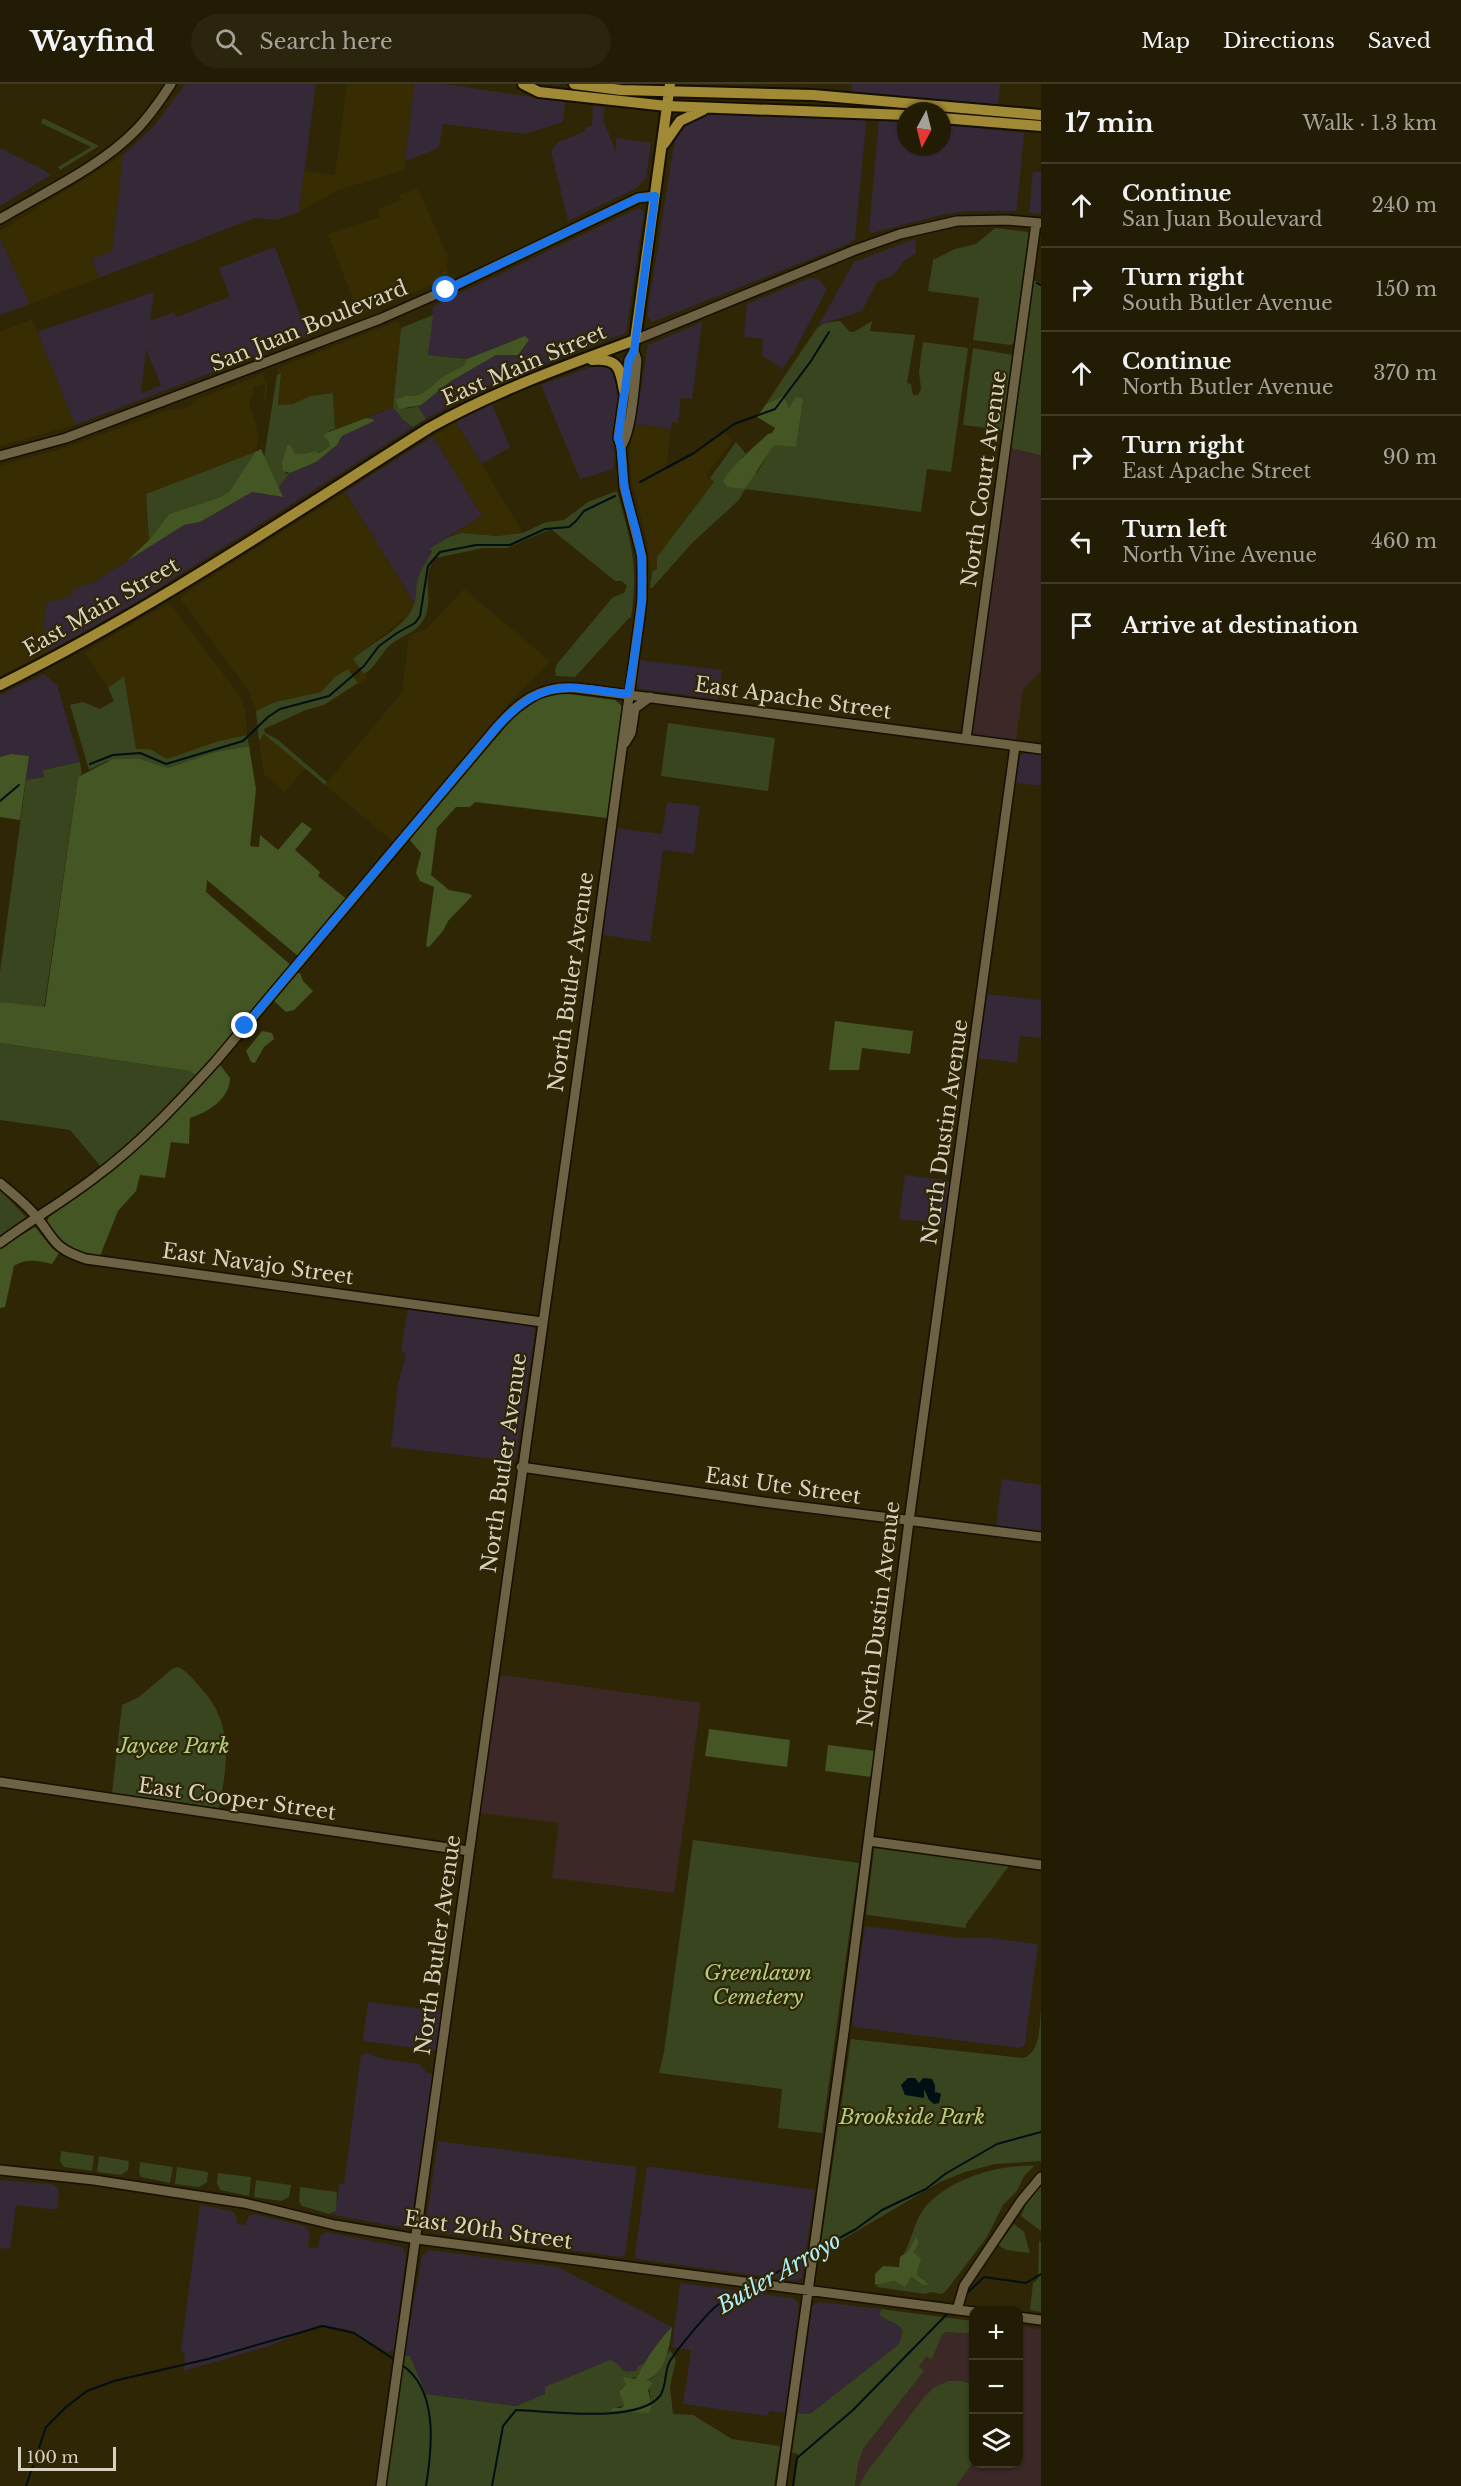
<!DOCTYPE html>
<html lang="en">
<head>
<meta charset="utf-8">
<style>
  :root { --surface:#231c04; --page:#2b250e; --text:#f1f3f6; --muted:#a3a19a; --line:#403a26 }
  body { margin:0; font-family:"Libre Baskerville",serif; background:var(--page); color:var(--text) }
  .controls { position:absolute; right:18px; bottom:18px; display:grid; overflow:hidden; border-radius:12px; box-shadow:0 2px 4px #0004 }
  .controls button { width:54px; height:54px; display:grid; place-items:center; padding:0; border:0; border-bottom:2px solid var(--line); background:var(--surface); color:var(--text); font:30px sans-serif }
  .compass { position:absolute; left:897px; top:18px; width:54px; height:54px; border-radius:50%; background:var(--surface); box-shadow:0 2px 4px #0004; rotate:187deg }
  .scale { position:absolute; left:18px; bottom:15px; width:98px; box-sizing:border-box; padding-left:6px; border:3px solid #d7d1c0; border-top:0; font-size:16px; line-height:21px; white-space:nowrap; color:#d7d1c0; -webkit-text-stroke:4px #2f2606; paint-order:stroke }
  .stop { position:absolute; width:18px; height:18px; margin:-14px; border:4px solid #1a73e8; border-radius:50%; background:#fff }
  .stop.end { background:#1a73e8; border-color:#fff; box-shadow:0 2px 6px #0008 }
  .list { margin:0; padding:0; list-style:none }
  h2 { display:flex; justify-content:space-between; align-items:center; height:78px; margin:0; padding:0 24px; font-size:26px }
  h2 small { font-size:20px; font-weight:400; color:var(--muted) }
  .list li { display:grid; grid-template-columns:39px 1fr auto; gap:18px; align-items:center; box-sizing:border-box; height:84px; padding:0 24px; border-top:2px solid var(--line) }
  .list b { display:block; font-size:22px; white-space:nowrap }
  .list p { margin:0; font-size:20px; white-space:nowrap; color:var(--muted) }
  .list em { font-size:20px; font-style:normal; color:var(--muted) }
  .icon { flex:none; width:33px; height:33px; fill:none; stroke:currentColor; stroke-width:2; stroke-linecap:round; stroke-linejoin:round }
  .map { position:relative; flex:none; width:1041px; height:2402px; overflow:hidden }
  header { display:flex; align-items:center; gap:36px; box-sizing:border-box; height:84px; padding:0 30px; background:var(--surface); border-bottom:2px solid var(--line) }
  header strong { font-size:28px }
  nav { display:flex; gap:33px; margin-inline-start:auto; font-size:21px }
  .search { width:420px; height:54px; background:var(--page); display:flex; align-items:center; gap:15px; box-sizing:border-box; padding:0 21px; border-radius:33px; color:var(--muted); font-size:22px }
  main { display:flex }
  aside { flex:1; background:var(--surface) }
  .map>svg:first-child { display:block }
</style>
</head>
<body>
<header>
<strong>Wayfind</strong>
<div class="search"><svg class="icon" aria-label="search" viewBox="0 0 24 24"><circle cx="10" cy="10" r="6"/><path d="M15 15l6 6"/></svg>Search here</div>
<nav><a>Map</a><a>Directions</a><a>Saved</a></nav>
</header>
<main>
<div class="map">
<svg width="1041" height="2402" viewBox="0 0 1041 2402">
  <rect width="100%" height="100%" fill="#2f2606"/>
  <!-- commercial -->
  <path fill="#352938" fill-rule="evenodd" d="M185,0h131l-17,128 -22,8 -22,-2 -156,60 -7,-19 20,-9 11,-95 32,-30z
    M414,0h31l120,18 -2,20 -38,12 -82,-10 -4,24 -34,13z
    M852,0h148l-2,21 -147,-13z
    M593,22l12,1 -2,13 13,32v-14l35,5 -5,35 -9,10 -69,33 -17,-70 7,-9 27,-11v-3l7,-3z
    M704,30l160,4 2,6 -11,115 -7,5 -196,78 -5,-7 28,-177 7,-15z
    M879,36l27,1v26h36v-23l82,9 -7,76 -2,2h-46l-28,4 -69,18 -3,-4z
    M0,64l40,20 11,7 -51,31z
    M1033,88h8v42l-10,-1 -2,-2z
    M638,124l6,3 -18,122 -126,48 -33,15 -41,23 -8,-13 18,-14 35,-24 25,-13 24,-2 7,-9 -8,-6 -52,21 -39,-4 5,-49z
    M0,154l30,66 -30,11z
    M915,155l1,14 -12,8 -10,14 -17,7 -15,29 -37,12 -8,5 37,-66z
    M275,163l33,89 -233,89 -38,-93 117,-40 -4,29 24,-9 2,5 54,-20 -11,-29zM146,265l15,36 -20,9v-1z
    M810,194l8,1 9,10 -32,61 -14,21 -1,-4 -18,-11 1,-17 -19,-2 3,-33z
    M702,238l-10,77 -11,-1 -3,25 -6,-1 -1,7 -38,-5 6,-22 9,-57z
    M602,279l11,3 6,20 -6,47 1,36 -34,10 -39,-94z
    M492,320l18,43 -29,17 -25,-42z
    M393,323l10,13 10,7 -278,176 -86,48 -4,-10 -1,-19 1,-14 2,-5 25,-8 -1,-5 21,-7 92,-58 16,-3 52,-30 30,5 -4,-9 12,-15 26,-11 21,-17 5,-9 31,-16v-2h-7z
    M433,352l49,80 -52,32 2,4 -17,52 -70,-112z
    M640,576l82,10 -4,29 -79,-10 -3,-5z
    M44,590l13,11 23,77 -37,8 1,7 -18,3 3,-24 -18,-2 -11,3v-62z
    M1026,669l15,2v31l-25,-3 4,-27z
    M667,718l33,4 -6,48 -31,-4 -13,92 -47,-7 13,-107 46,6z
    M987,910l54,6v38l-21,-2 -3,27 -39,-5z
    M905,1091l46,6 -7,43 -45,-5z
    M408,1223l125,19 2,5 -19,128 -4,2 -121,-14 7,-63 8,-31 -5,-1z
    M1002,1395l39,6v48l-45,-6z
    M865,1842l94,12h33l46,6 -13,101 -6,3 -165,-21 -2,-6z
    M368,1918l73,9 -5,40 -73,-10z
    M369,1969l10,5 41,6 6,8 7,2 -22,146 -4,6 -4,2 -74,-14 5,-1 4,-17 1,-12h5l17,-129z
    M438,2057l199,26 -12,88 -4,2 -190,-25 -5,-9z
    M647,2082l168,24 -13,88 -5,3 -160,-22 -2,-3z
    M0,2096l52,4 5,3 2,5 -2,18 -41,-5 -6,44 -10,-1z
    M200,2121l32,6 4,4 1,9 9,1 2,-8 6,-3 51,12 5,6 -2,15 10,1 2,-12 7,-4 75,15 4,7 -12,97 -7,1 -39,-23 -30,-4 -49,21 -85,25 1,-17 -4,-3z
    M429,2166l129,17 114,60 -34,43 -8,2 -8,-1 -6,-6 -100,41 -90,-12 -16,-38 -6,-1 18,-99z
    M680,2199l112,15 5,3 2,6 -14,106 -16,-2 -1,5 -85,-12 8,-54 -19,-3z
    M819,2218l62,7 2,9 15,6 4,4v10l-4,7 -88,69 -12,-1 14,-107z"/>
  <!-- built -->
  <path fill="#382c03" d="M347,0h67l-10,86 -66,20 -39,22 5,-41 31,4z
    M123,71l-11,96 -20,8 7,19 -69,26 -30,-66v-7z
    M418,104l30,69 -2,9 4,11 -91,39 -31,-82 52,-17 -2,-8 23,-9 -1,-6z
    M32,235l43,106 -75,21v-114z
    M398,237l3,7 -8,79 -58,22 -2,-36 -23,3 -17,8 -15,1 3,-31 -4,1 1,-7z
    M263,290l4,11 -1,15 -3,1 2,-14 -1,-3 -11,3v7l-4,8 10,35 -4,15 -109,42 3,46 -22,21 -35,22 -21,7 1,6 -25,7 -2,5 -1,14 1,19 4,10 -49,25v-210l71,-20 100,-37 8,1 13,-5 6,-6z
    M456,338l67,111 -26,3 -35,-3 -13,4 33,-21 -49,-80z
    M633,340l38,5 -5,39 60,-35 7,7 -27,35 8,7 -57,75v12l-6,3 -4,-31 -16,-63 -1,-26z
    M345,408l70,112 -9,13 -53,41 15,21 -8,6 -13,-16 -26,23 -46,10 -19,9 -8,-21 -67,-90v-4z
    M464,505l86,72 -44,46 -110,137 -71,-59 77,-93 7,-57 17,-6z
    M167,520l4,1 69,91 5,13 2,26 -29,6 -51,18 -17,-10h-14l-12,-72 -16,11 -23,-36z
    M264,650l41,34 -20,24 -21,-18 -5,-33z"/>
  <!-- education -->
  <path fill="#3c2827" d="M1011,364l30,7v216l-18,19 -7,50 -39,-5 -5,-4z
    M502,1591l199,28 -27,190 -122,-15 7,-55 -79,-10 18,-133z
    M1019,2242l22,3v157h-186l3,-22 5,-15 61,-78 -5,-3 7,-11 6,2 10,-24 4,-3 27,2 1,130h44z"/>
  <!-- green -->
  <path fill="#38451f" d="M43,34l56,28 -39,24 -2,-3 33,-20 -50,-24z
    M995,144l34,4 -15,111 -3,2 -38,-5 6,-42 -51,-7 5,-31 22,-11 21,-5z
    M1033,196l8,3v172l-30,-7z
    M433,231l-5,40 39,4 -1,6 -23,12 -21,17 -9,3 -7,12 12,-3 8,13 -13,8 -10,-7 -10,-13 8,-79z
    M840,237l10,11h4l18,-11 -2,10 45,4 -8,48 4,1 2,11h5l3,-6 -2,-17 4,-30 45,6 -17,124 -24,-3 -6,43 -176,-23 -6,11 -46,42 -41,46h-2l2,-16 5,-3v-12l57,-75 -4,-4 26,-36 10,12 -5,4 16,15 17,-29 22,3 7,-46 -14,7 -10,-10 -13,6 51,-76 8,-5z
    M973,264l40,7 -11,75 -39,-5z
    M281,289l-3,32 15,-1 17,-8 23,-3 2,36 -6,2 1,15 -12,7 -4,-2 -10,3h-9l-8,-9 -5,16 4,13 4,-1 -12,15 -14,-30 13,-83z
    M255,368l-26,40 -11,6 -49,16 -20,26 -3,-46z
    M617,407c14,51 22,74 14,127h-2l-54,59 -19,-1 -1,-6 2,-6 56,-67 11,-4 3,-7 -5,-5h-7l-64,-52 -44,19h-24l-47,10c-16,17 -2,40 -11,59 -8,17 -24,18 -36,29 -9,9 -13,21 -25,28l-11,-15c19,-17 51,-30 61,-54 3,-7 2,-16 3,-23 3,-13 9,-19 15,-30l-2,-4 19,-11 13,-4 35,3 26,-3 23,-11 18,-2 24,-18z
    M348,585l10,14 -34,22 -18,5 -42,19 1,4 12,6 50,43 -2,3 -61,-51 -5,7 -3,-30 19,-9 46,-10 14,-15z
    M124,592l12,73h14l17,10 51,-18 29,-6 2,11 -34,6 -47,16 -28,-9 -33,2 -18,9 -19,-65 13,-3 17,7 14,-8 -6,-13z
    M668,639l107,15 -7,53 -107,-15z
    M80,678l2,12 -4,3 -34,231 -44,-6v-30l26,-192 18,-3 -1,-7z
    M0,959l190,28 7,6 -48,50 -47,41 -32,-38 -70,-10z
    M0,1106l26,27 -26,19z
    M178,1583c8,3 15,12 21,19 35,36 29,76 20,122l-107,-15 10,-88 17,-8 33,-28z
    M693,1756l166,23 -37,270 -44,-5 4,-39 -123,-16 5,-21z
    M876,1764l134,16 -1,2 -43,58v4l-99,-13 -1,-1 8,-65z
    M1041,1926v151l-46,3 -30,8 -25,10 -105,62 -14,-2 30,-203 172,19c18,-5 16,-32 18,-48z
    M61,2067l33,5 -2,15 -28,-4 -4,-6z
    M99,2072l30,5 -1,9 -7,5 -24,-3z
    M140,2078l33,5 -3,16 -29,-6 -2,-4z
    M1034,2082l-10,10 -7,15 -14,14 -16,32 -41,54 -4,3 -10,-2 -7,2 -49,-7 4,-4 14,-2 11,6 5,-10 12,8 1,-6 -6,-5c4,-14 4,-10 -3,-23l5,-9 -3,-4 -7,12 -5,3c8,-13 10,-31 19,-43 22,-30 74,-46 111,-44z
    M177,2083l31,5 -1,10 -8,5 -24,-3z
    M218,2089l33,4 -2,19 -29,-6 -3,-7z
    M256,2096l35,5 -2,12 -8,4 -27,-4z
    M1041,2101v46l-20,-15 5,-12z
    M300,2103l37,5 -1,19 -7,3 -27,-8 -3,-5z
    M1014,2140l10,8 6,21 -24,-3 -8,-5z
    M1039,2157l2,1v70l-11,-2 3,-27 5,-4z
    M881,2225l92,12v13l-27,-2 -4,3 -10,24 -6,-2 -7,10 5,4 -61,78 -5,15 -3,22h-61l4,-32 -6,-1 6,-40 12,1 88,-69c13,-23 -5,-19 -18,-30z
    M670,2266l6,10 -6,26 3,28 20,1 39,24 48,7 -6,40h-388l18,-131 6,1 16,38 90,12 29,-12v-7l65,-27c13,4 9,16 27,10l1,-4 6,-2 -6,13 -15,2 3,5 -5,5 3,16 -14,5 42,-5 -4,-23 -3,-2 7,-2z
    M948,2297h13l12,3v79l-17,23h-97l7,-13 59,-77 10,-9z"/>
  <!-- forest -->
  <path fill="#445623" d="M525,252l4,4 -11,15h-22l-45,26 -30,24 -22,4 -3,-9 11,-5c15,5 25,-11 37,-19 7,-4 14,-7 21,-11l2,-6z
    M783,312l6,12 7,-11 6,1 1,3 -7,46 -22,-2 -29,44 -17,-2 -5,-6c12,-19 29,-32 45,-47l4,-1 3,-5 -18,-11 9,-13z
    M366,334l7,1 1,2 -32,15 -5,9 -21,17 -26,11 -7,-2 -1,-10 5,-16 3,-1 5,10h9l10,-3 5,2 11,-7 -2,-6 -5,-4 3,-3z
    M261,365l22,48 -31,-5 -52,30 -16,3 -57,36 22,-21 20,-26 49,-16 11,-6 26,-40z
    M561,609l54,7 7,6 -15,112 -132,-16 -5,5h-14l-19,21 -6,47 18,15 21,4 2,2 -24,25 -5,10 -14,16 -3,-1 8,-59 -14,-6 -4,-8 5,-20 -12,-14 106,-123 29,-20z
    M249,662l7,43 -6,57 9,1 1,-12 18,15 24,-28 10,7 -17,21 25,22 -2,4 30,24 -50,56 -91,-76 -1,12 86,74 -95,111 -7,-6 -190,-28v-41l45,5 33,-230 35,-18h27l28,9 47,-16z
    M11,670l18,2 -9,64 -20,-3v-60z
    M296,889h4l3,8 10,10 -19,19 -8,2 -13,-12z
    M835,937l78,10 -3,23 -48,-6 -3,22h-30z
    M262,947l10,2 2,6 -10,8 -9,16 -4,-1 -5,-11z
    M221,982l9,12c0,21 -22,34 -40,40l-1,26 -18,-2 -6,36 -25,-3 -4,16 -18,20 -18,45c-28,-5 -39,-11 -53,-35l2,-4 54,-41 112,-109z
    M35,1143l17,21 7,5 -7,11c-13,-3 -26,-6 -38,2l-9,41 -5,1v-60z
    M709,1645l81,11 -3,27 -82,-11z
    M828,1661l47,6 -4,26 -46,-6z
    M916,2153l3,5 -5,10 7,7 -4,15 12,11h-7l-11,-8 -6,10 -11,-6 -19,4v-11l8,-8 16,1 1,-10 9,-7z
    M672,2243c-2,18 -6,46 -26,53l7,3 -5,7 4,15 -3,8 -38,-2 1,-3h9l3,-3 -5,-13 7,-8 -3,-4 1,-3 11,2c5,-5 6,-11 10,-17 8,-13 17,-25 27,-35z"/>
  <!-- water -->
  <path fill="#000f13" d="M908,1994h7l4,5 4,-5 9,1 3,6v8l2,-1 4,2 -2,9 -5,1 -5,-4 -5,-11v9l-19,-3 -4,-10z"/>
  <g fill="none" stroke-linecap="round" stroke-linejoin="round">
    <!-- stream -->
    <path stroke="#000f13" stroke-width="2" d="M1037,199l4,2
      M640,398l54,-29 40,-29 41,-15 36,-48 18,-29
      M90,680l23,-9 27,-2 26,11 77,-23 25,-24 12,-8 49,-13 35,-30 15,-20 18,-13 18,-10 5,-7 8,-50 12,-14 36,-7h34l35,-16 24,-2 7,-6 8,-10 31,-15
      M0,717l19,-16
      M816,2167l40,-22 26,-19 44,-21 19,-15 52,-30 44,-12
      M761,2197l48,-26
      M964,2212l20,-19 42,6 15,-9
      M402,2281c37,25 30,84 24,121
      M26,2402l20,-59 20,-20 21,-16 27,-10 94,-22 115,-33 31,7 41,27
      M492,2402l11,-60 13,-16c34,1 121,14 144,-14 7,-10 4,-25 10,-35 8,-13 34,-44 45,-54 10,-8 25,-14 36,-20
      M793,2402l4,-28 56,-48 97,-99"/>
    <defs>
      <path id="secondary" d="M0,135c43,-26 100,-52 135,-88 14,-14 25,-30 36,-47
        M621,362c11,-13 14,-67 16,-86l-3,-9
        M0,372l66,-18 314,-119 66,-29 192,-92 17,-2
        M966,655l70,-516
        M625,659l6,-10 4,-25 15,-11
        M0,1099c12,10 25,20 35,32 20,24 17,33 51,44l456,63
        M0,1159c31,-23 64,-42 94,-65 46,-34 84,-75 122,-117l281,-334c22,-25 44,-42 79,-39l465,61
        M521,1383l242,35 278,35
        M0,1698l469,69
        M869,1757l172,24
        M0,2086l94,10 150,23 91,22 82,14 557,73
        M957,2226l7,-24 57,-85 20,-24
        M1018,2233l23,3
        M381,2402l209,-1500 52,-386v-43l-18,-70 -3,-41 -3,-8 11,-78 5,-9 1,-11 220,-90 45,-16 57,-13 49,-1 35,3
        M781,2402l63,-454 65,-511 106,-775"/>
      <path id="primary" d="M523,0l16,8 128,14 239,9
        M574,0l47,6 192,5 228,20
        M942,34l99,8
        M664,60l16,-23 23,-11
        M592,276c26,-2 28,7 32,31
        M0,601c149,-74 288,-168 429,-257 66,-37 136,-62 206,-88l35,-256"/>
    </defs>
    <!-- secondary casing -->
    <use href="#secondary" stroke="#160f00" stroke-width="12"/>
    <!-- primary casing -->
    <use href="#primary" stroke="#160f00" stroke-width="14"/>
    <!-- secondary -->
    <use href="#secondary" stroke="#6d6344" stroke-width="9"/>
    <!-- primary -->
    <use href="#primary" stroke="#a08a35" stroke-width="10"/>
  </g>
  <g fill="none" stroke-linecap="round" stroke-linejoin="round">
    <!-- route -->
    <path stroke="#1a73e8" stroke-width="8" d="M245,942l252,-299c46,-51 70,-40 131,-33 7,-45 18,-92 13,-138 -2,-23 -12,-45 -16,-68 -4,-16 -1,-35 -7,-50l11,-78 5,-9 21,-155 -17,2 -192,92"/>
  </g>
  <g text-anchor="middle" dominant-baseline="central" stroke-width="4.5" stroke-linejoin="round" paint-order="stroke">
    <!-- street labels -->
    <g font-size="21" fill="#d7d1c0" stroke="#2f2606">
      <text transform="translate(309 242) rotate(-22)">San Juan Boulevard</text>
      <text transform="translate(524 281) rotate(-23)">East Main Street</text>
      <text transform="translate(984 395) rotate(-82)">North Court Avenue</text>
      <text transform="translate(101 523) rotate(-30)">East Main Street</text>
      <text transform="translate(793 614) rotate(8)">East Apache Street</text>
      <text transform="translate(571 898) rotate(-82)">North Butler Avenue</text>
      <text transform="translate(945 1048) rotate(-82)">North Dustin Avenue</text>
      <text transform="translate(258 1180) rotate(8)">East Navajo Street</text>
      <text transform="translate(504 1379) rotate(-82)">North Butler Avenue</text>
      <text transform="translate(783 1402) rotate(8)">East Ute Street</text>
      <text transform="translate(879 1530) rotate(-83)">North Dustin Avenue</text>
      <text transform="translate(237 1715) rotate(8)">East Cooper Street</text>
      <text transform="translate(438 1861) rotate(-82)">North Butler Avenue</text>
      <text transform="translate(488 2146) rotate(8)">East 20th Street</text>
    </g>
    <!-- park labels -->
    <g font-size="21" font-style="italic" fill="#b1ce80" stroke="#2f2606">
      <text x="173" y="1662">Jaycee Park</text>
      <text x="758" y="1889">Greenlawn<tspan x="758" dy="24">Cemetery</tspan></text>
      <text x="912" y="2033">Brookside Park</text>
    </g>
    <!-- water labels -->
    <g font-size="22" font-style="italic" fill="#afedfa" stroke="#2f2606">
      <text transform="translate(779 2189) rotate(-30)">Butler Arroyo</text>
    </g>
  </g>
</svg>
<div class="controls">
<button>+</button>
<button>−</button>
<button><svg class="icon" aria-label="layers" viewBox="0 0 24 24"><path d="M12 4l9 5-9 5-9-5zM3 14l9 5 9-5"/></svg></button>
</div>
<svg class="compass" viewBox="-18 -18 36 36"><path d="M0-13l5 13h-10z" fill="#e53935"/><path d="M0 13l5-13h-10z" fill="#a3a19a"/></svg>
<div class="scale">100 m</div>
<div class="stop" style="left:446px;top:206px"></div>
<div class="stop end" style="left:245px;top:942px"></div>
</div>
<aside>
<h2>17 min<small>Walk · 1.3 km</small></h2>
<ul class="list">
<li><svg class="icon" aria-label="ahead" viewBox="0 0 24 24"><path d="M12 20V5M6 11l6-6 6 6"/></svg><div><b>Continue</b><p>San Juan Boulevard</p></div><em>240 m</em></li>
<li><svg class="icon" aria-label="right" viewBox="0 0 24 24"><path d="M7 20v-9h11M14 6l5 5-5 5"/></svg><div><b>Turn right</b><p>South Butler Avenue</p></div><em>150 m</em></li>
<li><svg class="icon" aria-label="ahead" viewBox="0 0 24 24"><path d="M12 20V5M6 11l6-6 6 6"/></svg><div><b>Continue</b><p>North Butler Avenue</p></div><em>370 m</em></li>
<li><svg class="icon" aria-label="right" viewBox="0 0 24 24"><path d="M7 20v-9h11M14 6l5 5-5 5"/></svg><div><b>Turn right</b><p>East Apache Street</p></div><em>90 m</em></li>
<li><svg class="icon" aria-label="left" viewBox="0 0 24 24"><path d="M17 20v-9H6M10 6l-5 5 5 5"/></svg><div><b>Turn left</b><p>North Vine Avenue</p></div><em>460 m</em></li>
<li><svg class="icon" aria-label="arrive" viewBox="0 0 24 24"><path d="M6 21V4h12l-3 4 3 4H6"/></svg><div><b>Arrive at destination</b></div></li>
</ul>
</aside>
</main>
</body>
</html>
